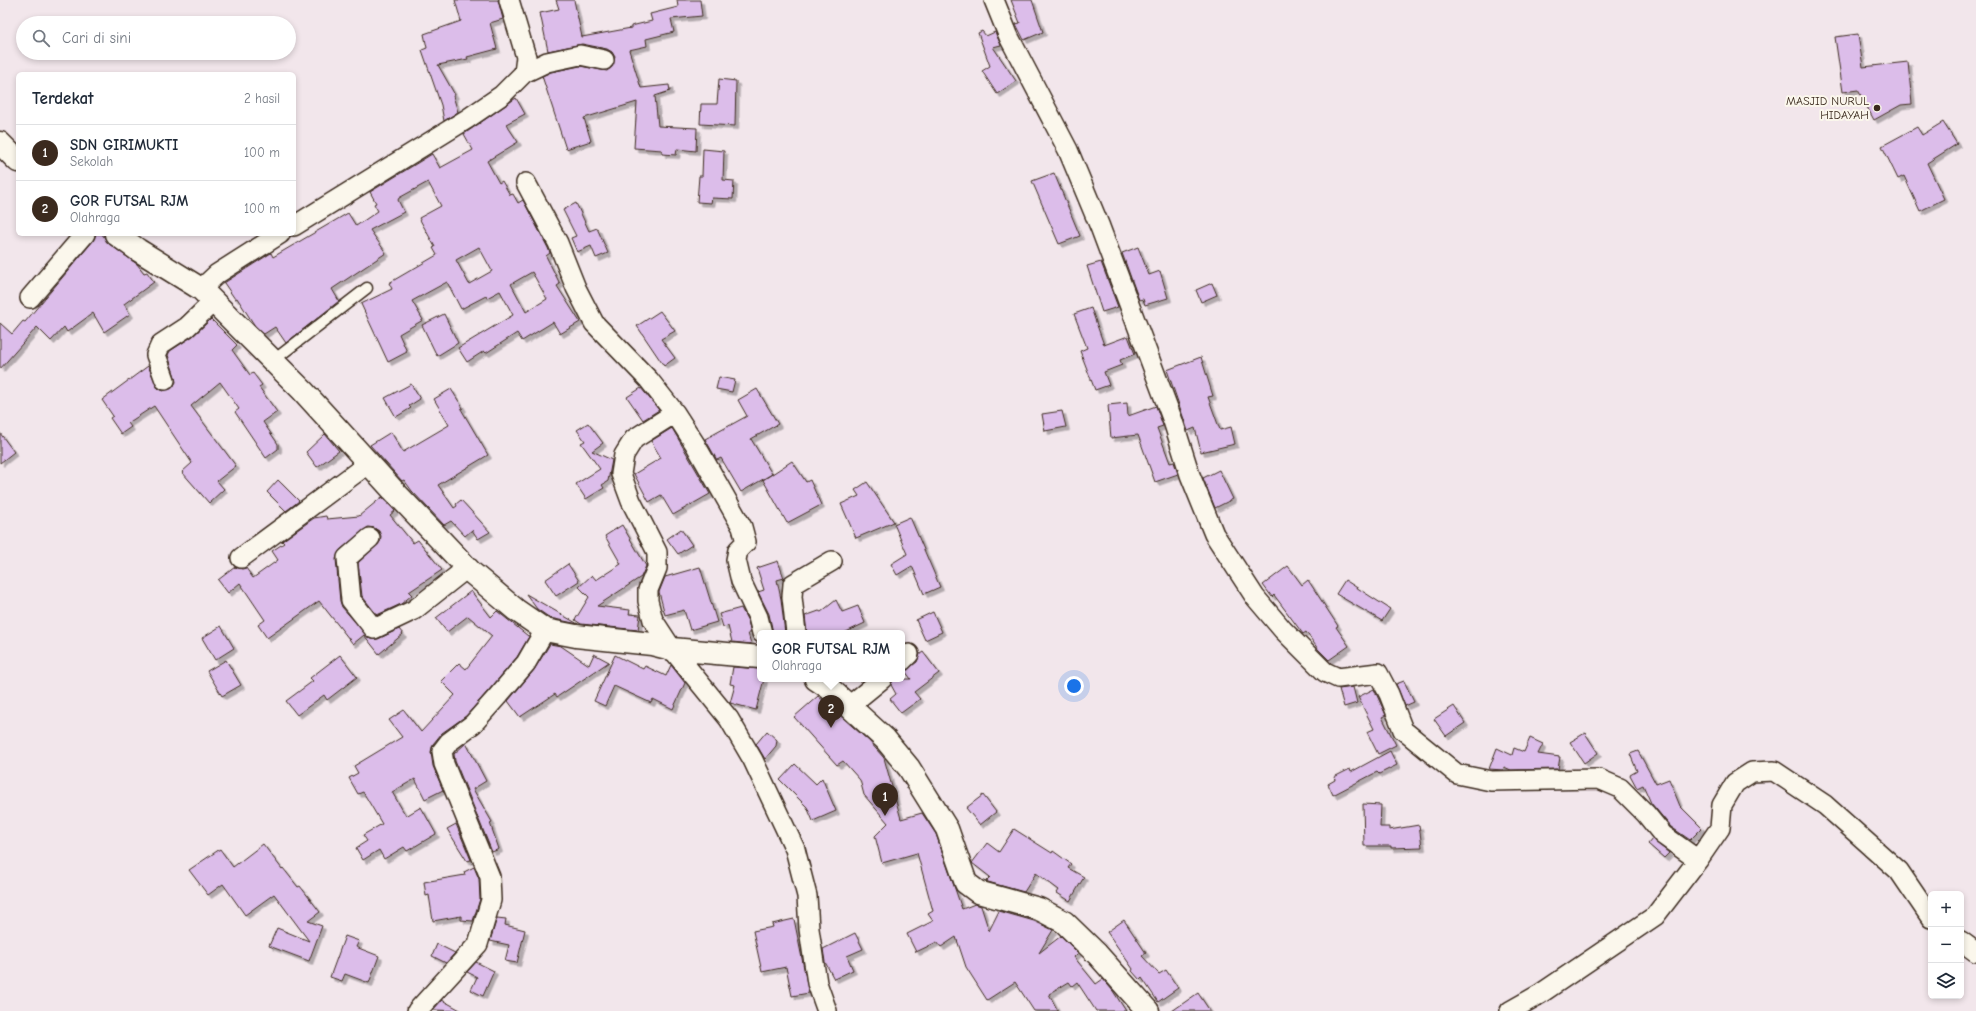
<!DOCTYPE html>
<html lang="id">
<head>
<meta charset="utf-8">
<style>
  :root { --surface:#fff; --page:#f2f2f3; --text:#1f2937; --muted:#747a83; --line:#e0e1e3; --accent:#3b2a1e }
  body { margin:0; font-family:"Comic Neue",sans-serif; background:var(--page); color:var(--text) }
  .controls { position:absolute; right:12px; bottom:12px; display:grid; overflow:hidden; border-radius:6px; box-shadow:0 2px 6px #0003 }
  .controls button { width:36px; height:36px; display:grid; place-items:center; padding:0; border:0; border-bottom:1px solid var(--line); background:var(--surface); color:var(--text); font:20px sans-serif }
  .you { position:absolute; left:1074px; top:686px; width:14px; height:14px; margin:-10px; border:3px solid #fff; border-radius:50%; background:#1a73e8; box-shadow:0 0 0 6px #1a73e833 }
  .badge { display:grid; place-items:center; width:26px; height:26px; border-radius:50%; background:var(--accent); color:#fff; font-size:13px; font-weight:700 }
  .pin { position:absolute; translate:-50% -33px; filter:drop-shadow(0 1px 2px #0008) }
  .pin::after { content:''; position:absolute; top:21px; width:14px; height:12px; background:inherit; clip-path:polygon(0 0,100% 0,50% 100%) }
  .popup { position:absolute; left:757px; top:630px; width:148px; height:52px; box-sizing:border-box; display:grid; place-content:center; border-radius:6px; background:var(--surface); filter:drop-shadow(0 1px 3px #0005); font-size:13px; white-space:nowrap; color:var(--muted) }
  .popup b { font-size:15px; color:var(--text) }
  .popup::after { content:''; position:absolute; left:50%; top:100%; margin-left:-8px; border:8px solid transparent; border-top-color:var(--surface) }
  .list { margin:0; padding:0; list-style:none }
  h2 { display:flex; justify-content:space-between; align-items:center; height:52px; margin:0; padding:0 16px; font-size:17px }
  h2 small { font-size:13px; font-weight:400; color:var(--muted) }
  .list li { display:grid; grid-template-columns:26px 1fr auto; gap:12px; align-items:center; box-sizing:border-box; height:56px; padding:0 16px; border-top:1px solid var(--line) }
  .list b { display:block; font-size:15px; white-space:nowrap }
  .list p { margin:0; font-size:13px; white-space:nowrap; color:var(--muted) }
  .list em { font-size:13px; font-style:normal; color:var(--muted) }
  .icon { flex:none; width:22px; height:22px; fill:none; stroke:currentColor; stroke-width:2; stroke-linecap:round; stroke-linejoin:round }
  .map { position:relative; flex:none; width:1976px; height:1011px; overflow:hidden }
  .search { position:absolute; background:var(--surface); box-shadow:0 2px 6px #0003; left:16px; top:16px; width:280px; height:44px; display:flex; align-items:center; gap:10px; box-sizing:border-box; padding:0 14px; border-radius:22px; color:var(--muted); font-size:15px }
  .panel { position:absolute; background:var(--surface); box-shadow:0 2px 6px #0003; left:16px; top:72px; width:280px; height:164px; border-radius:6px }
  .map>svg:first-child { display:block }
</style>
</head>
<body>
<div class="map">
<svg width="1976" height="1011" viewBox="0 0 1976 1011">
  <defs>
    <filter id="shadow"><feDropShadow dx="3.5" dy="3.5" stdDeviation="0" flood-color="#0004"/></filter>
  </defs>
  <rect width="100%" height="100%" fill="#f2e6eb"/>
  <filter id="ink" filterUnits="userSpaceOnUse"><feTurbulence type="fractalNoise" baseFrequency=".025" numOctaves="2"/><feDisplacementMap in="SourceGraphic" scale="8" xChannelSelector="R" yChannelSelector="G"/><feConvolveMatrix kernelMatrix="1 2 1 2 8 2 1 2 1" color-interpolation-filters="sRGB"/></filter>
  <g filter="url(#ink)">
    <!-- building -->
    <path fill="#dcbdea" stroke="#3b2a1e" fill-rule="evenodd" filter="url(#shadow)" d="M455,0h43l5,19 -13,4 7,26 -30,8 1,2 -30,6 17,30 -2,1 5,16 -14,9 -3,-16 -19,-55 5,-2 -3,-14 37,-13z
      M556,0h18l8,37 49,-9v-2l21,-5 -2,-7 28,-7 -1,-7h23l2,16 -31,3 3,13 -28,7 1,7 -18,4 12,38 28,-3 1,6 -15,5 3,30 39,2 -1,23 -19,-2 -1,6 -14,-1v-4l-28,-2 3,-46 -53,16 7,23 -25,8 -24,-73 9,-4 29,-6 27,5 5,-4 3,-10 -3,-5 -5,-3 -25,-5 -34,7 -8,-38 19,-4z
      M1011,0h21l11,32 -19,8 -8,-16 4,-1z
      M982,31l4,5 9,-4 6,13 -8,2 23,34 -19,13 -15,-23 8,-5 -12,-33z
      M1858,34l5,33 45,-5 4,42 -11,1 -27,15 -16,-30 -15,2 -8,-55z
      M719,79l17,2 -1,45 -35,-2 1,-20h16z
      M516,98l9,16 -19,10 12,18 -31,19 12,22 3,-2 8,14 3,-1 5,9 5,-3 25,48 2,5 -4,3 14,28 -3,2 23,36 -20,12 -7,-12 -31,19 -5,-8 -31,20 -2,-2 -17,11 -9,-14 55,-33 -13,-24 -13,7 -1,-2 -25,13 -14,-27 -35,19 11,19 -24,14 8,18 -19,10 -27,-58 31,-15 -3,-6 48,-28 -4,-7 2,-1 -16,-29 22,-12 -13,-24 -29,16 -1,2 6,12 -34,18 16,23 -54,36 7,12 -53,42 -11,-16 -11,7 -9,-8 -18,-28 -2,1 -11,-16 47,-30 2,4 75,-44 8,13 22,-15 -4,-7 2,-1 -6,-11 62,-38 8,14 33,-18 -9,-16zM479,247l13,24 -23,13 -13,-24zM532,272l15,27 -21,13 -15,-28z
      M1943,122l14,22 -30,19 17,36 -24,12 -16,-35 -6,3 -16,-33 35,-19 5,8z
      M703,149l21,2 -1,29 11,1 -1,18 -21,-1 -1,5 -14,-1 2,-26h3z
      M1054,173l26,63 -21,8 -27,-63z
      M576,203l13,28 8,-3 11,25 -12,5 -5,-12 -14,6 -6,-14 5,-2 -13,-26z
      M96,234h6l7,10 28,20 7,9 3,-1 7,10 -30,22 6,10 -26,18 -11,-19 -26,19 -3,-5 -13,14 -14,-14 -37,42v-46l12,11 11,-13 2,1 68,-81z
      M1138,247l11,28 11,-4 8,27 -23,7 -2,-6 -4,1 -17,-47z
      M1101,262l17,45 -16,5 -15,-46z
      M1212,283l5,12 -16,7 -5,-12z
      M1091,308l13,37 24,-9 7,18 -15,6 2,5 -18,7 5,13 -14,5 -15,-39 7,-3 -13,-34z
      M660,311l15,20 -14,8 14,19 -11,8 -27,-40z
      M444,314l14,29 -21,13 -15,-31z
      M211,319l26,26 -5,5 18,25 3,-2 9,12 -3,2 18,25 -14,10 15,22v5l-12,9 -31,-46 4,-3 -19,-27 -29,24 45,60 -19,15 7,8 -15,14 -27,-31 10,-9 -38,-57 -26,17 3,4 -10,7 -11,-16 3,-2 -11,-16 46,-34 10,22 5,3 10,-4 3,-5 -1,-5 -7,-22 2,-4 23,-15z
      M1201,357l12,39 -5,1 12,33 11,-3 4,17 -34,8 -6,-24 -7,3 -21,-61z
      M719,377l16,3 -3,12 -16,-3z
      M411,384l9,15 -11,7 2,2 -15,9 -11,-19z
      M641,388l18,22 -16,10 -16,-23z
      M451,389l12,19 -2,1 27,46 -50,30 16,23 3,-2 -1,-2 5,-4 29,32 -12,7 -6,-9 -7,6 -14,-15 -7,4 -32,-34 -8,-11 -2,1 -32,-36 21,-13 12,20 46,-27 -15,-26z
      M757,389l21,35 -27,15 21,35 -31,18 -20,-34 -4,2 -12,-21 42,-23 -9,-16z
      M1127,403l1,13 28,-10 7,20 -6,2 13,35 4,-1 4,12 -23,8 -17,-47 -27,3 -3,-33z
      M1062,411l4,16 -21,4 -3,-17z
      M588,423l15,20 -11,8 20,9 -4,21 -6,4 2,3 -18,11 -10,-15 24,-15 -19,-26 4,-2 -8,-11z
      M672,428l38,66 -37,21 -12,-20 -12,7 -15,-28 27,-16 -10,-17z
      M0,433l14,19 -14,11z
      M325,434l14,17 -22,16 -11,-15z
      M792,461l14,21 4,-2 11,25 -34,18 -24,-43z
      M1219,470l14,29 -18,9 -12,-30z
      M278,480l21,21 -13,10 -19,-19z
      M867,482l27,40 -38,16 -15,-34 18,-8 -4,-6z
      M382,497l13,14 -5,4 23,28 5,-3 24,30 -33,22 3,3 -11,9 -24,11 -15,-19 -4,-33 22,-21 1,-6 -2,-5 -5,-3 -6,-1 -28,23 -4,9 4,42 2,6 28,32h8l21,-10 4,5 -24,20 -15,-19 -11,9 -34,-43 -52,37 -9,-13 7,-5 -25,-37 -12,10 -10,-13 17,-13 7,2 4,-1 7,10 25,-18 -6,-9 12,-8 -2,-2 32,-23 12,-2 1,3 32,-3z
      M910,517l30,70 -16,7 -12,-28 -15,9 -6,-11 16,-10 -13,-30z
      M622,525l24,41 -5,11 -44,29 33,4 -1,4 11,1 -2,15 -57,-6 -6,-4 14,-23 -10,-10 13,-12 4,5 25,-16 -16,-28z
      M681,529l11,16 -14,9 -11,-15z
      M778,561l6,17 -7,2 4,19 4,34h-12l-4,-19 -11,-22 6,-2 -7,-22z
      M568,564l11,17 -23,15 -11,-16z
      M1288,566l14,19 6,-5 30,46 -2,1 13,19 -20,14 -11,-11 -12,-17 -3,2 -29,-39 -2,2 -9,-12z
      M700,567l17,55 -27,8 -6,-20 -19,5 -6,-23 6,-15z
      M1345,580l45,29 -8,12 -46,-27z
      M471,591l20,26 6,-6 31,25 2,-1 -13,22 -28,33 -23,26 -24,17 -9,11 -2,8 2,14 10,24 -18,9 -10,-20 -23,13 14,24 15,-9 15,27 -29,17 -3,-4 -20,12 -5,-9 -16,10 -7,-12 11,-7 -4,-6 19,-11 -19,-32 -5,2 -9,-16 9,-5 -4,-7 48,-29 -13,-17 15,-10 17,22 34,-37 -14,-14 18,-18 7,6 26,-33 -24,-20 -21,16 -11,-14z
      M526,594l52,30 -28,-6 -13,-9z
      M836,600l6,12 16,-6 7,17 -21,10h-37l-2,-17 14,-5 2,1z
      M741,608l7,13 3,12h-3l3,11 -19,-2 -4,-16 -5,1 -4,-13z
      M933,612l9,20 -17,8 -9,-20z
      M221,626l13,22 -19,12 -13,-22z
      M550,644l11,2 28,19 5,-11 15,8 -52,35 -2,-3 -35,23 -12,-16 26,-31z
      M923,652l16,21 -25,19 6,7 -19,14 -11,-14 6,-5 -5,-9 2,-6h18l-6,-8 12,-9 3,-8z
      M340,655l17,22 -30,23 -3,-5 -27,20 -11,-14 27,-20 -3,-3z
      M615,655l28,14 2,-3 21,10 5,-11 14,18 -12,26 -20,-10 -2,4 -37,-17 -9,20 -11,-5z
      M226,660l15,25 -19,11 -15,-25z
      M733,667l27,2v10h4l-8,31 -26,-7 5,-18 -5,-1z
      M1404,681l10,21 -9,4 -9,-22z
      M1353,687l4,16 -13,4 -5,-18z
      M1374,689l12,26 -4,2 14,28 -18,9 -11,-22 7,-3 -16,-32z
      M818,696l51,45 15,17 17,61 21,-6 14,21 26,75 13,-5 6,2 8,25 10,-20 35,10 19,9 -14,23 22,-17 17,17 -4,4 22,27 7,-5 10,12 13,20h-30l-19,-29 -5,4 -3,-4 -20,12 9,17h-24l-19,-29 -28,18 -21,-33 -10,-30 -15,10 -4,-5 -21,10 -9,-18 26,-13 -5,-7 5,-3 -16,-58 -35,10 -7,-27 13,-13 -24,-28 -4,-15 -17,-19 -6,4 -43,-48z
      M1454,706l11,17 -19,13 -12,-17z
      M767,731l10,9 -1,6 -11,13 -9,-15z
      M1585,733l13,20 -14,10 -14,-21z
      M1530,738l13,6 -5,10 22,3 -2,12 -47,1 -7,-3 -1,3 -14,-1 8,-21 15,7 2,-7 10,4z
      M466,743l20,38 -13,8 19,33 -2,1 9,26 -7,3 -37,-91 -1,-7z
      M1390,751l7,14 -18,9 -2,-2 -44,23 -5,-11 7,-4 -1,-3 16,-8 1,3z
      M1638,751l18,33 13,-5 11,27 22,22 -12,12 -19,-13 -20,-24 -8,-18 -6,3 -7,-13 7,-4 -7,-17z
      M795,764l21,20 6,-6 14,33 -23,10 -6,-14 -27,-27z
      M983,795l13,17 -16,13 -14,-17z
      M1363,804l18,1 -1,22h9v3l30,-5 3,22 -31,1v-2h-27z
      M456,824l15,36 -4,1 -20,-32z
      M1014,829l38,24 1,-2 18,13 -3,4 16,9 -14,24 -13,-8 2,-3 -23,-17 -12,19 -36,-10 -2,-1 4,-4 -18,-14 15,-20 12,9z
      M1652,839l17,14 -5,5 -16,-14z
      M263,844l19,25 1,-1 15,19 2,-1 20,26 -12,9 14,5 -13,35 -40,-15 8,-18 32,13 -35,-47 -29,21 -22,-31 -15,11 -19,-25 31,-21 13,18z
      M474,867l5,12 1,20 -7,22 -12,-1v-4l-28,5 -4,-26 -3,1 -2,-14 41,-7 -1,-3z
      M497,918l9,1 -1,6 20,5 -8,33 -12,-2 4,-16 -19,-4z
      M794,919l15,74 -17,3 -6,-29 -24,5 -9,-41 20,-4 -1,-3z
      M1124,920l22,33 -4,3 17,18 7,-4 12,18 -20,14 -16,-24 -2,2 -8,-9 1,-2 -26,-37z
      M855,933l8,16 -16,7 6,14 -19,9 -9,-17 -2,-13z
      M345,936l14,5 -3,6 23,9 -10,27 -24,-9 -3,7 -12,-4z
      M437,944l18,9 -9,10 -14,-7z
      M476,962l18,9 -11,25 -12,-6 6,-13 -10,-5z
      M1198,993l12,18h-38z
      M442,1000l20,11 -29,-1z"/>
    <g fill="none" stroke-linecap="round" stroke-linejoin="round">
      <defs>
        <path id="service" d="M274,360l93,-72"/>
        <path id="minor" d="M994,0l15,37 59,113 32,77 73,194 17,54 24,59 41,63 28,33 42,42 13,6 40,-5 11,21 14,36 54,44 34,7 108,-2 21,9 26,26 17,21 35,25
          M524,73l23,-11 33,-7 24,5
          M526,183l32,60 18,45 18,35 55,57 26,33 20,31 47,83 4,15 -8,8 -2,10 5,21 17,36 4,16
          M294,226l173,-107 35,-24 22,-22 2,-16 -17,-57
          M201,289l16,-15 63,-40
          M30,298l55,-64
          M165,380l-9,-25 5,-11 26,-17 27,-26
          M675,413l-41,26 -10,16 -3,19 10,27 26,51v16l-9,22v11l5,19 19,29 57,70 24,41 42,89 12,47 2,33 8,54 10,28
          M370,538l-23,20 4,42 23,29 40,-19 53,-42
          M241,558l128,-95
          M796,633l-4,-36 1,-13 39,-23
          M902,661l7,-7
          M849,706l33,-27
          M1961,941l15,11
          M417,1011l61,-67 13,-44 -1,-23 -46,-113 -2,-13 7,-9 24,-18 24,-27 29,-34 19,-33
          M1510,1011l30,-17 115,-78 43,-56 22,-32 2,-23 13,-22 17,-11 22,-1 51,34 74,66 32,47"/>
        <path id="tertiary" d="M0,143l18,18
          M116,234l22,16 63,39 102,102 90,99 79,83 44,37 29,20 31,6 76,8 20,5 88,8
          M816,679l12,8 57,52 24,29 38,61 19,54 12,9 61,17 25,13 33,32 51,57"/>
      </defs>
      <!-- service casing -->
      <use href="#service" stroke="#3b2a1e" stroke-width="13"/>
      <!-- minor casing -->
      <use href="#minor" stroke="#3b2a1e" stroke-width="22"/>
      <!-- tertiary casing -->
      <use href="#tertiary" stroke="#3b2a1e" stroke-width="25"/>
      <!-- service -->
      <use href="#service" stroke="#fbf7ec" stroke-width="10"/>
      <!-- minor -->
      <use href="#minor" stroke="#fbf7ec" stroke-width="19"/>
      <!-- tertiary -->
      <use href="#tertiary" stroke="#fbf7ec" stroke-width="22"/>
    </g>
  </g>
  <!-- markers -->
  <circle fill="#3b2a1e" stroke="#fbf7ec" stroke-width="1.5" cx="1877" cy="108" r="4"/>
  <g text-anchor="middle" dominant-baseline="central" stroke-width="4" stroke-linejoin="round" paint-order="stroke">
    <!-- poi labels -->
    <g font-size="12" fill="#3b2a1e" stroke="#fbf7ec" text-anchor="end">
      <text x="1869" y="101">MASJID NURUL<tspan x="1869" dy="14">HIDAYAH</tspan></text>
    </g>
  </g>
</svg>
<div class="controls">
<button>+</button>
<button>−</button>
<button><svg class="icon" aria-label="layers" viewBox="0 0 24 24"><path d="M12 4l9 5-9 5-9-5zM3 14l9 5 9-5"/></svg></button>
</div>
<div class="you"></div>
<div class="pin badge" style="left:885px;top:816px">1</div>
<div class="pin badge" style="left:831px;top:728px">2</div>
<div class="popup"><b>GOR FUTSAL RJM</b>Olahraga</div>
<div class="search"><svg class="icon" aria-label="search" viewBox="0 0 24 24"><circle cx="10" cy="10" r="6"/><path d="M15 15l6 6"/></svg>Cari di sini</div>
<section class="panel">
<h2>Terdekat<small>2 hasil</small></h2>
<ul class="list">
<li><span class="badge">1</span><div><b>SDN GIRIMUKTI</b><p>Sekolah</p></div><em>100 m</em></li>
<li><span class="badge">2</span><div><b>GOR FUTSAL RJM</b><p>Olahraga</p></div><em>100 m</em></li>
</ul>
</section>
</div>
</body>
</html>
